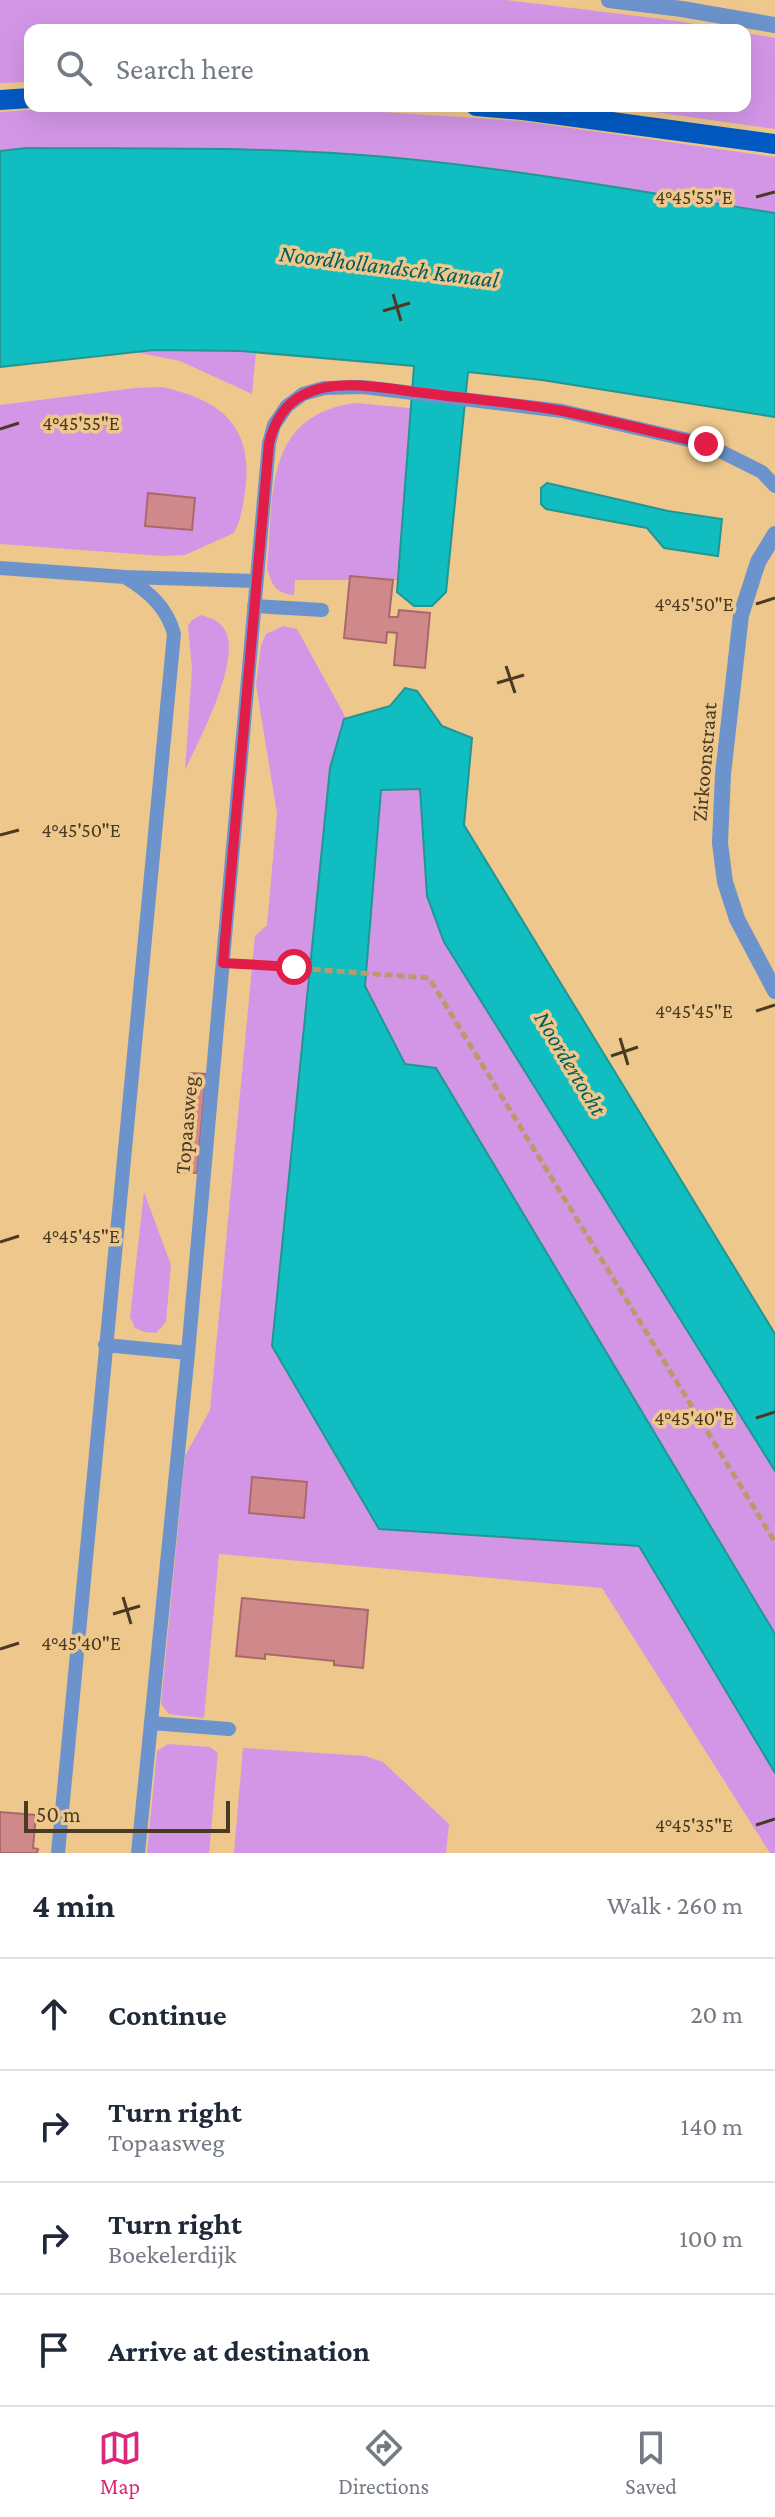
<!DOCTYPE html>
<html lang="en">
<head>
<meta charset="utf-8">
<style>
  :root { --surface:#fff; --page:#f2f2f3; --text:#1f2937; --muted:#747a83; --line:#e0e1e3; --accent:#db2777 }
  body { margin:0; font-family:"Crimson Pro",serif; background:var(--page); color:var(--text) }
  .scale { position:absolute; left:24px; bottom:20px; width:206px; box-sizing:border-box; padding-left:8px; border:4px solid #4a3a22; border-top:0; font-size:22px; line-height:28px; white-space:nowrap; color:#4a3a22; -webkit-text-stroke:6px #edc78c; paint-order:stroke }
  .stop { position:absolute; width:24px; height:24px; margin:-18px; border:6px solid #e11d48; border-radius:50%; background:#fff }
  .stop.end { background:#e11d48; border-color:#fff; box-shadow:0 2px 8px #0008 }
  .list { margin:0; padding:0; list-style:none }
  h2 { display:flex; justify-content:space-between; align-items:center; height:104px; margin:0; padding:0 32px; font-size:34px }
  h2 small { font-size:26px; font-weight:400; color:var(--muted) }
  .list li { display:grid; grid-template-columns:52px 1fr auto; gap:24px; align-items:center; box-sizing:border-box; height:112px; padding:0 32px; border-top:2px solid var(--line) }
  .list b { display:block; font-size:30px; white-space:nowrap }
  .list p { margin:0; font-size:26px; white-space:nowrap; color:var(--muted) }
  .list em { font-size:26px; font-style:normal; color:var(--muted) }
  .icon { flex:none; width:44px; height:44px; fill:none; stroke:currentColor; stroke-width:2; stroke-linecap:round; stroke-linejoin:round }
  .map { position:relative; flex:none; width:775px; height:1853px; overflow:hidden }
  .search { position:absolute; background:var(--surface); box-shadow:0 8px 32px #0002; left:24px; right:24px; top:24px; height:88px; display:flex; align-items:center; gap:20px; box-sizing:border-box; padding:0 28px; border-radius:16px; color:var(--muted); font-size:30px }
  .sheet { height:552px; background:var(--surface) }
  nav { display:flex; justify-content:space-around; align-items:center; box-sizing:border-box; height:112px; border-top:2px solid var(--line); background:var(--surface); font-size:22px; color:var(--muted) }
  nav a { display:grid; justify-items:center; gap:4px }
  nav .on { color:var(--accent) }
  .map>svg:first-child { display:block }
</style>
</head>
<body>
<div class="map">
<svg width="775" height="1853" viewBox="0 0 775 1853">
  <rect width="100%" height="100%" fill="#edc78c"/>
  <!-- green -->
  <path fill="#d396e7" d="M0,0h505l173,21 51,9h-699v52l-30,1z
    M745,33l30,5v91l-163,-23h133z
    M290,106l231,15 254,36v56c-126,-20 -251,-43 -378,-55 -123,-12 -246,-9 -370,-10l-27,3v-39l74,-5z
    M154,350l102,2 -4,42 -72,-33 -45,-9z
    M162,387c60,13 92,40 83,104 -2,15 -4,28 -11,42l-49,22 -22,1 -163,-12v-139l135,-17z
    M355,403l55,5 -12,172h-103l-1,15c-19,-2 -22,-10 -27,-27 7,-73 -4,-152 88,-165z
    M201,615c10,3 20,6 25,17 14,32 -27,108 -41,138l7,-101 -4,-43 4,-6z
    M283,626l14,3 49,89 -16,50 -58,578 107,183 260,17 136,227v80h-5l-168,-265 -383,-34 -15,164 -35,-4 -8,-10 24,-248 25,-46 45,-474 12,-11 10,-112 -21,-128 5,-40 5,-11z
    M420,789l7,107 17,46 331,529v163l-339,-566 -31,-4 -40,-78 15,-196z
    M144,1192l27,73 -5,57 -10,11 -12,-1 -9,-4 -5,-11z
    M168,1744l42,3 8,6 -9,100h-62l10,-102z
    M243,1748l122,8 18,6 66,62 -3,29h-212z"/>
  <!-- water -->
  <path fill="#10bec2" stroke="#219692" stroke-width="2" d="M27,148c124,1 247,-2 370,10 127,12 252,35 378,55v204l-233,-37 -74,-8 -22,220 -14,14h-18l-17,-14 17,-226 -173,-15 -87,-1 -154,17v-216z
    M547,483l121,28 54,8 -4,37 -54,-8 -17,-20 -101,-19 -5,-5v-16z
    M405,688l12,3 25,35 30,12 -8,87 311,509v137l-331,-529 -17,-46 -7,-107 -39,1 -16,196 40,78 31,4 339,566v139l-136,-227 -260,-17 -107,-183 58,-578 14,-49 46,-13z"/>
  <!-- building -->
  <path fill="#cf898b" stroke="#ab686a" stroke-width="2" d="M148,493l47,5 -3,32 -47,-4z
    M350,576l43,4 -4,37h9l1,-7 31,3 -5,55 -31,-3 3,-32 -10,-1 -1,11 -42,-5z
    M190,1073l16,1 -9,99 -16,-1 5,-59 6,1 1,-15h-4l-3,9z
    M252,1477l55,5 -3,36 -55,-5z
    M242,1598l126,12 -5,58 -29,-3v-4l-69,-7v5l-29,-3z
    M0,1812l36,3 -3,33 5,1 -1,4h-37z"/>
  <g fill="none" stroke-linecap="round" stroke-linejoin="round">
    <!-- path -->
    <path stroke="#b99a6a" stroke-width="5" stroke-dasharray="8 4" stroke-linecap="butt" d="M241,964l188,14 346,564"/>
    <!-- service -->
    <path stroke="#6c93cc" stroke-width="14" d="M0,568l125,9c23,14 42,30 49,57l-116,1219
      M125,577l131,4
      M254,606l68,4
      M105,1345l83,8
      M151,1723l78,6
      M138,1853l50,-500 81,-910 5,-18 13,-19 16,-12 21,-6 39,-1 199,24 144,33 56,28 13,14"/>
    <!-- minor -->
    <path stroke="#6c93cc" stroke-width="16" d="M609,0l73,9 93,16
      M775,534l-17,28 -17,53 -18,159 -3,69 5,39 12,37 38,72"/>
    <!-- primary -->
    <path stroke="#005ac3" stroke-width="20" d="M0,100l30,-2
      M476,106l47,4 252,34"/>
  </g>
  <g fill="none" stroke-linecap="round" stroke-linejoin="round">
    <!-- route -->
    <path stroke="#e11d48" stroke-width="10" d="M294,967l-71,-4 46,-520c5,-20 14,-38 34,-48 34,-18 84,-6 121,-2 46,6 94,10 139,18 48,10 96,22 143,33"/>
  </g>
  <!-- ticks -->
  <path fill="none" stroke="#4a3a22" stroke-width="3" d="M756,197l19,-5M393,294l8,27M383,311l27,-8M0,429l19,-6M756,604l19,-6M506,666l9,27M497,683l27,-8M0,835l19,-5M756,1011l19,-6M620,1038l8,27M611,1056l27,-9M0,1242l19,-6M756,1418l19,-6M123,1597l8,27M113,1614l27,-8M0,1649l19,-6M756,1825l19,-6"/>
  <g text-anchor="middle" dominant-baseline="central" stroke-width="7" stroke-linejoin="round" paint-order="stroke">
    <!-- street labels -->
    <g font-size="22" fill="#4a3a22" stroke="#edc78c">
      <text transform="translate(704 762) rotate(-85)">Zirkoonstraat</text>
      <text transform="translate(186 1125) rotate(-85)">Topaasweg</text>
    </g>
    <!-- water labels -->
    <g font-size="24" font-style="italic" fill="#025d5f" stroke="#edc78c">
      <text transform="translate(389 266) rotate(7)">Noordhollandsch Kanaal</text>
      <text transform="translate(571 1063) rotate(59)">Noordertocht</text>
    </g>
  </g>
  <g font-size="20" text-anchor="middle" fill="#4a3a22" stroke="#edc78c" stroke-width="7" stroke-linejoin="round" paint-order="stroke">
    <text x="694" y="204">4°45'55"E</text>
    <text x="81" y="430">4°45'55"E</text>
    <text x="694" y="611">4°45'50"E</text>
    <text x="81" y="837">4°45'50"E</text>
    <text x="694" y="1018">4°45'45"E</text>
    <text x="81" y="1243">4°45'45"E</text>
    <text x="694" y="1425">4°45'40"E</text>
    <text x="81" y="1650">4°45'40"E</text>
    <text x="694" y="1832">4°45'35"E</text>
  </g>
</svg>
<div class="scale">50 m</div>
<div class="stop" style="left:294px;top:967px"></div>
<div class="stop end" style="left:706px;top:444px"></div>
<div class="search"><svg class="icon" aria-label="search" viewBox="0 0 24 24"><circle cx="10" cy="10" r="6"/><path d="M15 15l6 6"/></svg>Search here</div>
</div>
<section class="sheet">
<h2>4 min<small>Walk · 260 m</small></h2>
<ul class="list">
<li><svg class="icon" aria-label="ahead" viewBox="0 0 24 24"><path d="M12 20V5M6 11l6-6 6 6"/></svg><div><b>Continue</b></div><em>20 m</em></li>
<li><svg class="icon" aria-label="right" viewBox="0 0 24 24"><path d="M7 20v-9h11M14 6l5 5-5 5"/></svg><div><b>Turn right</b><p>Topaasweg</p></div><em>140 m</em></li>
<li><svg class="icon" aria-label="right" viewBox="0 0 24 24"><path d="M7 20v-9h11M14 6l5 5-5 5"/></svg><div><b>Turn right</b><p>Boekelerdijk</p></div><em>100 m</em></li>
<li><svg class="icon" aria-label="arrive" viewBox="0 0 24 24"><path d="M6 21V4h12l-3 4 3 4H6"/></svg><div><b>Arrive at destination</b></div></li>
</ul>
</section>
<nav>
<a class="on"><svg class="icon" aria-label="map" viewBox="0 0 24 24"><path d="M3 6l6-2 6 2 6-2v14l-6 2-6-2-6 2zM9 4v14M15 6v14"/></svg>Map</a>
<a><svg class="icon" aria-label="directions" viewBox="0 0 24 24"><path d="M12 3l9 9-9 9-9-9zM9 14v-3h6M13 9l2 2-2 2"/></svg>Directions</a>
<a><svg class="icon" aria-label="saved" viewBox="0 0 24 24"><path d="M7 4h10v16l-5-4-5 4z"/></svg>Saved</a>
</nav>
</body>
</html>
